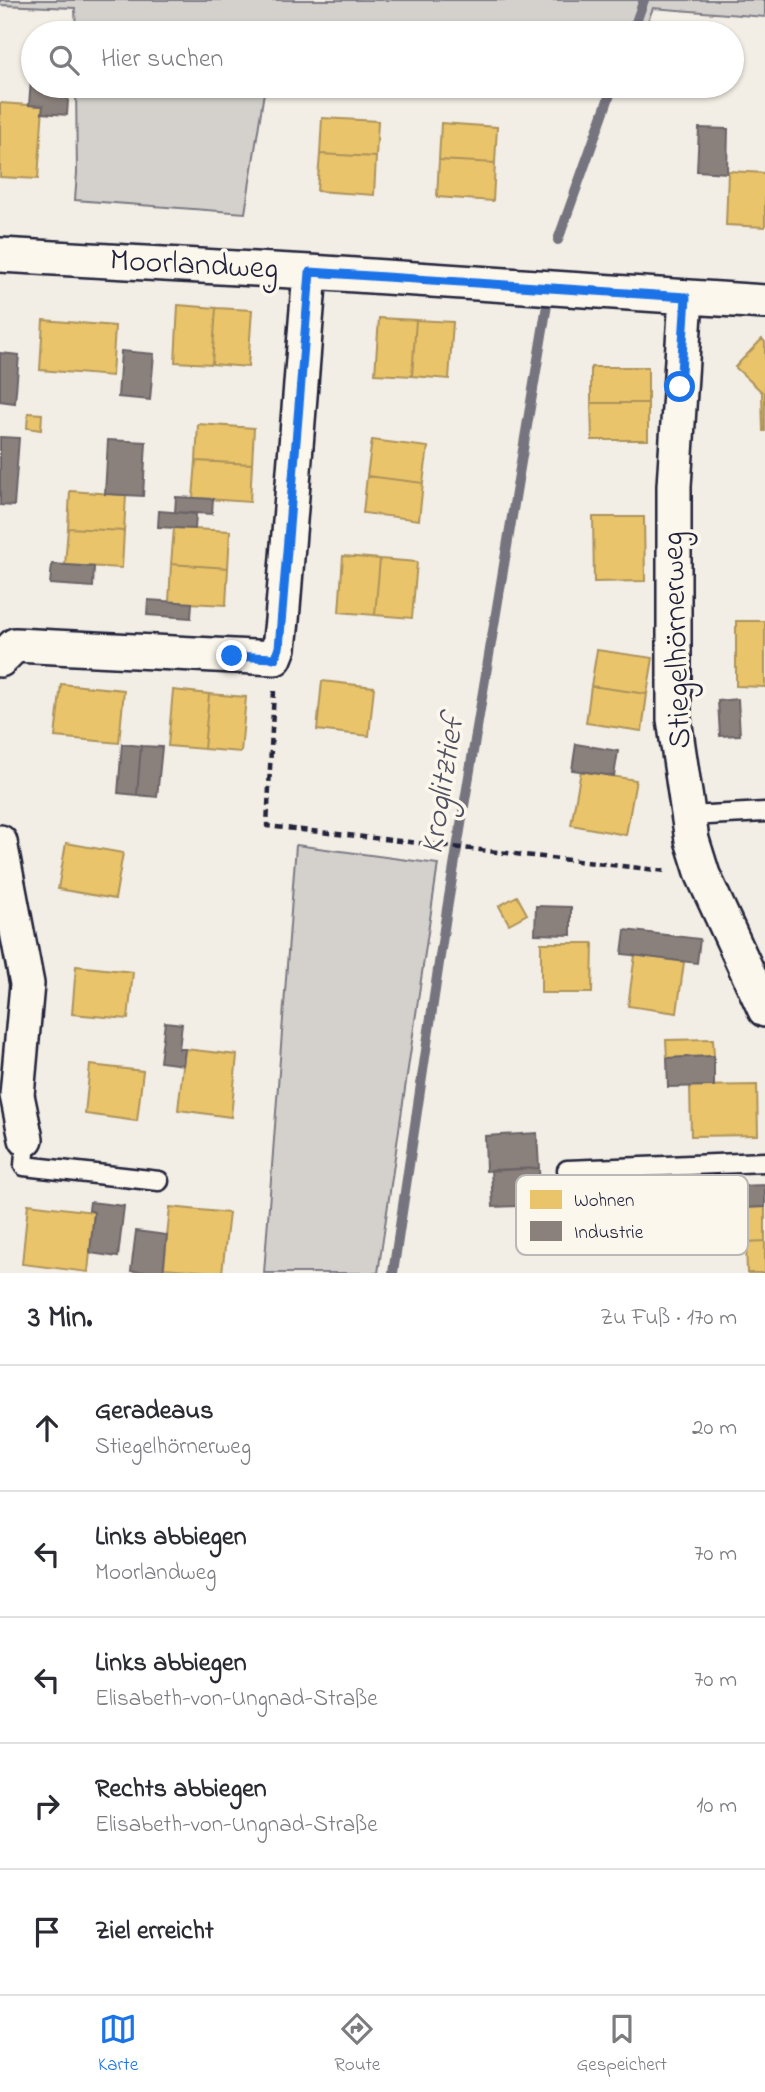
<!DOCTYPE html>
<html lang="de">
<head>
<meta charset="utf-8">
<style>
  :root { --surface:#fff; --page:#f2f2f3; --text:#2b2b33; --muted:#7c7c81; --line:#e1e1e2; --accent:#1a73e8 }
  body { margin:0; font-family:"Indie Flower",sans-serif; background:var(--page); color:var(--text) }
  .stop { position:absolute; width:21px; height:21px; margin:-16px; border:5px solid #1a73e8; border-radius:50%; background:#fff }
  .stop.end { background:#1a73e8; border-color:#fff; box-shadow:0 2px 7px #0008 }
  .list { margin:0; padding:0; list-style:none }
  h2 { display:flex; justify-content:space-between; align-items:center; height:91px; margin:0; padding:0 28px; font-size:30px }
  h2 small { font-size:23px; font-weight:400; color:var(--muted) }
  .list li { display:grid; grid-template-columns:46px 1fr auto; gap:21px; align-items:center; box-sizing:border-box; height:126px; padding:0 28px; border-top:2px solid var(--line) }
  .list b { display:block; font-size:26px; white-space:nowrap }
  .list p { margin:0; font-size:23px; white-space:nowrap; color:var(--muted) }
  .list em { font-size:23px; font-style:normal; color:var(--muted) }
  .icon { flex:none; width:38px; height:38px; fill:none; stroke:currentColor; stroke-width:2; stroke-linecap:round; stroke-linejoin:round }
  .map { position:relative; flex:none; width:765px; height:1273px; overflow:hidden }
  .search { position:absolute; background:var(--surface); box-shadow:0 2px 5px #0004; left:21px; right:21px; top:21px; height:77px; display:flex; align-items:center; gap:18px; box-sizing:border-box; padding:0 24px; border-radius:38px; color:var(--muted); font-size:26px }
  .sheet { height:721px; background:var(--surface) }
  nav { display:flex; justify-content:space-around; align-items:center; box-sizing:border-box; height:98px; border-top:2px solid var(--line); background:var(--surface); font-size:19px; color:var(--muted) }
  nav a { display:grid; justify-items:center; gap:4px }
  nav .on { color:var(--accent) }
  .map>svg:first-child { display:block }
</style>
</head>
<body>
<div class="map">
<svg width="765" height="1273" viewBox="0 0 765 1273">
  <rect width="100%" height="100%" fill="#f2eee5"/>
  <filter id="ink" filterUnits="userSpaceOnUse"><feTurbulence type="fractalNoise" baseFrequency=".0143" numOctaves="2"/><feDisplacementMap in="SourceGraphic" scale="14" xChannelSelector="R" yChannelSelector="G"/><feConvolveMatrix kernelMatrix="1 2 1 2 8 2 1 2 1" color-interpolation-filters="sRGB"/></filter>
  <g filter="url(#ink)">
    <!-- green -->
    <path fill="#d4d1cc" stroke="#7b7a84" stroke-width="2" d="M0,0h765v17l-112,-9 -10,25h-567l-1,-25 -75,-3z
      M76,86h189l-20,127 -170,-13 2,-27z
      M296,845l142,19 -60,409h-114z"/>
    <!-- homes -->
    <path fill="#e9c46a" stroke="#ad935c" stroke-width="2" d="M0,103l43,3 -5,73 -38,-2z
      M322,118l56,3 -2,36 -56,-3z
      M441,123l56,4 -2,36 -56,-3z
      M320,154l56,3 -2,38 -57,-4z
      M439,160l56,3 -2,38 -56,-4z
      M728,171l37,2v54l-39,-2z
      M178,305l38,3 -4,56 -37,-2z
      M216,308l36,2 -4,57 -36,-3z
      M379,318l37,2 -4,56 -37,-2z
      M43,320l72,6 -3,50 -72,-6z
      M416,320l37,2 -4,57 -37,-3z
      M762,339l3,3v89h-2l-1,-39 -27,-25z
      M591,367h57v36h-57z
      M591,403h57v37h-56z
      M28,413l14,1 -1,16 -14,-2z
      M198,424l56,4 -2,36 -56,-3z
      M372,440l56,7 -5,36 -56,-7z
      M196,461l56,3 -2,38 -57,-4z
      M367,476l56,7 -4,37 -56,-7z
      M70,491l56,4 -2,36 -56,-3z
      M593,517h51l1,64 -51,1z
      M68,528l56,3 -2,37 -57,-3z
      M174,528l56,3 -2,37 -57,-4z
      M343,556l37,3 -5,56 -36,-3z
      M380,559l37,3 -5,56 -37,-3z
      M171,564l57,4 -2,37 -57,-3z
      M736,621h29v66l-29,-1z
      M597,650l56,8 -6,36 -56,-8z
      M322,681l52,6 -5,49 -52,-6z
      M61,684l63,6 -5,53 -64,-6z
      M591,686l56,8 -5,37 -56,-8z
      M173,690l36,4 -5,55 -36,-3z
      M209,694l37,3 -5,55 -37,-3z
      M581,771l55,9 -10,55 -55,-10z
      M66,843l57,10 -8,46 -57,-10z
      M517,896l10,18 -18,10 -10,-18z
      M541,943h52l-1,50h-51z
      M635,955l49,7 -7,51 -49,-7z
      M76,966l57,6 -5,47 -56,-5z
      M713,1039l1,17 -47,2 -1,-18z
      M185,1049l52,6 -6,62 -53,-7z
      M90,1065l53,6 -6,50 -52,-7z
      M757,1085l1,50 -67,1 -1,-50z
      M28,1204l66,8 -6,60 -66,-8z
      M170,1207l59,6 -7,60 -58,-5z
      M765,1207v34l-19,1 -1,-34z
      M765,1241v32h-18l-1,-31z"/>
    <!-- industry -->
    <path fill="#8a817c" stroke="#6b6468" stroke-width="2" d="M31,80h2v6h36l-2,29 -25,-2 1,-7 -14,-1z
      M699,128l29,1 -1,44 -30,-2z
      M121,351l33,3 -4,46 -32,-3z
      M0,353l19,2 -4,48 -15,-2z
      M0,437l19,1 -5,68 -14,-1z
      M108,440l38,2 -3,54 -38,-2z
      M176,497l37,2 -1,15 -37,-2z
      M159,511l37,3 -1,15 -37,-2z
      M52,564l42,3 -1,20 -43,-3z
      M148,600l44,3 -1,15 -44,-3z
      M738,699l2,36 -20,1 -2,-35z
      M122,744l19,2 -4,49 -19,-2z
      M576,744l42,7 -4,25 -42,-6z
      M141,746l21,1 -5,50 -20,-2z
      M536,906l35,1v28l-36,-1z
      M625,930l75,9 -3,24 -75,-9z
      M165,1022l17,2 -3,25h6l-2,16 -23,-3z
      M714,1056v30l-46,1 -1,-29z
      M537,1133l2,35 -53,3 -1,-35z
      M539,1168l1,27h-22v11l-25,1 -2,-37z
      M765,1185v22l-27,1 -1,-22z
      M90,1202l34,4 -6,51 -28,-4 4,-41 -5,-2z
      M136,1231l31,4 -4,38 -32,-2z"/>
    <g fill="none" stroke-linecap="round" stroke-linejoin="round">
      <!-- stream -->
      <path stroke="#76747f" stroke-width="10" d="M632,33l12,-33
        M558,240l55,-154
        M393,1273l54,-364 100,-604"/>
      <defs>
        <path id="service" d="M689,816l76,-4
          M26,1139l-2,27 135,15
          M567,1170l198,-8"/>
        <path id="minor" d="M0,255l310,17 455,30
          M686,297l-12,189v233l18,121 11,35 62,135
          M0,660l15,-15 260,13 4,-10 3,-28 28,-348
          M0,842l27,142 -10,111 9,44"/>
      </defs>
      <!-- service casing -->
      <use href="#service" stroke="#22223b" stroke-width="23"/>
      <!-- minor casing -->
      <use href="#minor" stroke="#22223b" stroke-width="38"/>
      <!-- path -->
      <path stroke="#22223b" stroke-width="4.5" stroke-dasharray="7 5" stroke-linecap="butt" d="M274,691l-7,135 399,45"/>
      <!-- service -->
      <use href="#service" stroke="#fbf7ec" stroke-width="18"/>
      <!-- minor -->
      <use href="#minor" stroke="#fbf7ec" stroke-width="33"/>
    </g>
  </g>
  <g fill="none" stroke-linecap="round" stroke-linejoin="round" filter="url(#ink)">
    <!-- route -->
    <path stroke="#1a73e8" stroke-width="9" d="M232,656l43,2 4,-10 31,-376 376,25 -6,90"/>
  </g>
  <g text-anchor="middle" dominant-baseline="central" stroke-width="7" stroke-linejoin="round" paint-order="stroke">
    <!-- street labels -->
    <g font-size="32" fill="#22223b" stroke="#fbf7ec">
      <text transform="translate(194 266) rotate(3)">Moorlandweg</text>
      <text transform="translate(678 640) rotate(-92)">Stiegelhörnerweg</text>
    </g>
    <!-- water labels -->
    <g font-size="33" font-style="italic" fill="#535263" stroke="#fbf7ec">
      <text transform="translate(444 785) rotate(-81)">Kroglitztief</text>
    </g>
  </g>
  <!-- legend -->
  <rect x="516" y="1175" width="232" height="80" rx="10" fill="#fbf7ec" stroke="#bab7b7" stroke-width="2"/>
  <rect x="530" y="1190" width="32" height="19" fill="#e9c46a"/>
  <rect x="530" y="1221" width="32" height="20" fill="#8a817c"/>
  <g font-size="19" fill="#22223b">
    <text x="574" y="1206">Wohnen</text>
    <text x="574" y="1238">Industrie</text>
  </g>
</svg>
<div class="stop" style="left:680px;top:387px"></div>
<div class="stop end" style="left:232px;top:656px"></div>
<div class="search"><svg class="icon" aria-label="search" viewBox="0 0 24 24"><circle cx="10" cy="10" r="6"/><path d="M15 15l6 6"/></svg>Hier suchen</div>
</div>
<section class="sheet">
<h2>3 Min.<small>Zu Fuß · 170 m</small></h2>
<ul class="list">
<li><svg class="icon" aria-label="ahead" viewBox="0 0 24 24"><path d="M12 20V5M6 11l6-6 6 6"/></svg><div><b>Geradeaus</b><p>Stiegelhörnerweg</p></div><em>20 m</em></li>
<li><svg class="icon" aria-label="left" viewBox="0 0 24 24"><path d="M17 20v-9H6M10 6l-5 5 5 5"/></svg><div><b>Links abbiegen</b><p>Moorlandweg</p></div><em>70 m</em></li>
<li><svg class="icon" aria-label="left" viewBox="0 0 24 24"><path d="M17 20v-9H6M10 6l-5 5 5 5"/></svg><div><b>Links abbiegen</b><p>Elisabeth-von-Ungnad-Straße</p></div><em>70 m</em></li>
<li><svg class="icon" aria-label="right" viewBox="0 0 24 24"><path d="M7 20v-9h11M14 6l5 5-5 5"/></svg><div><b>Rechts abbiegen</b><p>Elisabeth-von-Ungnad-Straße</p></div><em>10 m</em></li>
<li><svg class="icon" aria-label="arrive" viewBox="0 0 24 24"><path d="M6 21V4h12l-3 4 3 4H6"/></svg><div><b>Ziel erreicht</b></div></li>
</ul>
</section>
<nav>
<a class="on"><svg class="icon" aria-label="map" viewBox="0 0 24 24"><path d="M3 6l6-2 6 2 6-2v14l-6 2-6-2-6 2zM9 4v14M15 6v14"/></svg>Karte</a>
<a><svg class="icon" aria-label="directions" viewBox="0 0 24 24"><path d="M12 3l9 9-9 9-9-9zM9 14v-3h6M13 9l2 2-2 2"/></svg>Route</a>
<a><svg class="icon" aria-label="saved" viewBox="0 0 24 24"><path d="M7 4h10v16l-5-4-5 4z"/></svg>Gespeichert</a>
</nav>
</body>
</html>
